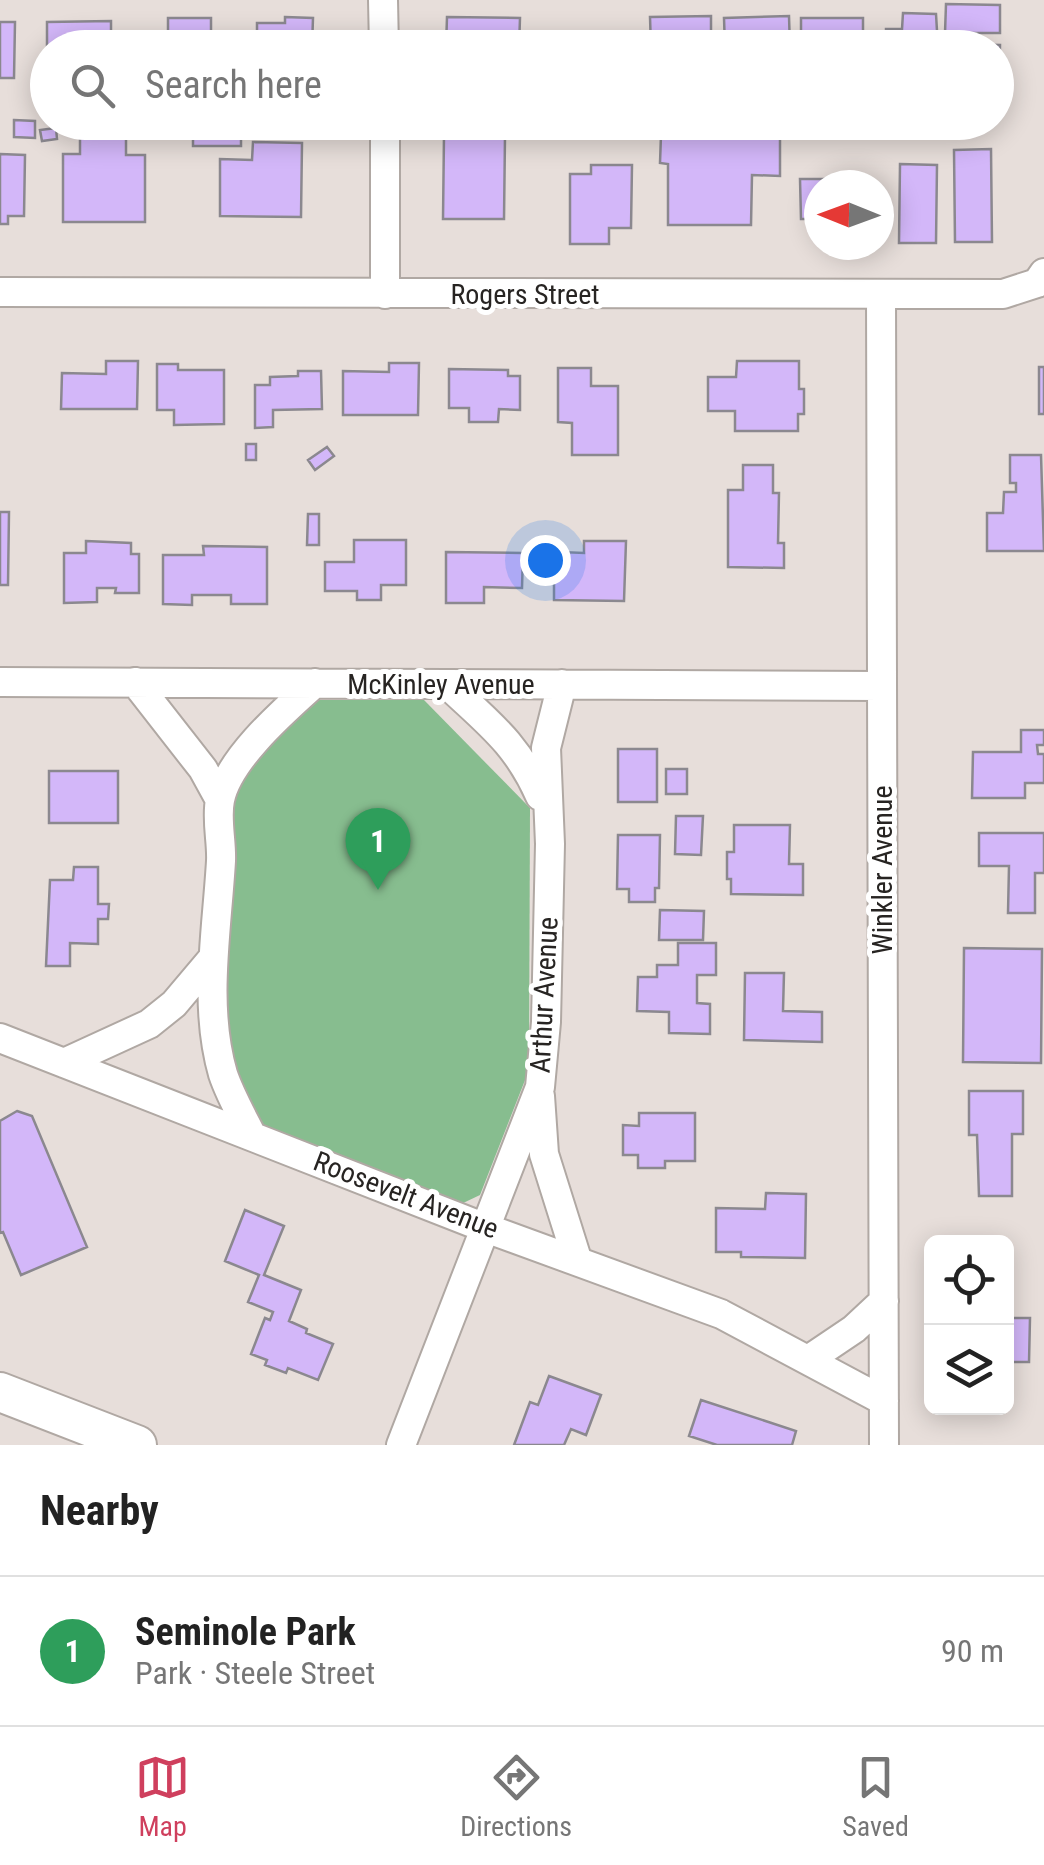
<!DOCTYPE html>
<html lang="en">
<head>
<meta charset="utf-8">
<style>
  :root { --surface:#fff; --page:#f2f2f2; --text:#222; --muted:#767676; --line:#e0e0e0; --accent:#cf3f5d }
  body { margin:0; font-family:"Roboto Condensed",sans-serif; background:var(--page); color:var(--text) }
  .controls { position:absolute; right:30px; bottom:30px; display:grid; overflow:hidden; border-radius:15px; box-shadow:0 5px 25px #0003 }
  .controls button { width:90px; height:90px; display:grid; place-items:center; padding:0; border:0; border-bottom:2px solid var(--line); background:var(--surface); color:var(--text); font:50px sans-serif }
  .compass { position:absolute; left:804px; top:170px; width:90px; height:90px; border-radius:50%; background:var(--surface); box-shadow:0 5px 25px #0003; rotate:271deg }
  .you { position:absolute; left:545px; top:560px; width:35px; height:35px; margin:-25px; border:8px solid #fff; border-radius:50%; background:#1a73e8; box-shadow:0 0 0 15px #1a73e833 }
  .badge { display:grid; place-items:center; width:65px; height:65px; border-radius:50%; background:var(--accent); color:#fff; font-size:32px; font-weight:700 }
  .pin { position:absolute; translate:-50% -82px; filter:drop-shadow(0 2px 5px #0008) }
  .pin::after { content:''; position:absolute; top:52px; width:35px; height:30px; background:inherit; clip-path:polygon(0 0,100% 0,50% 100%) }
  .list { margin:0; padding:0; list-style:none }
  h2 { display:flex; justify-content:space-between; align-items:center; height:130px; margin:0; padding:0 40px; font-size:42px }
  h2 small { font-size:32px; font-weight:400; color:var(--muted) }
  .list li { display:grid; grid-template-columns:65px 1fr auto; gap:30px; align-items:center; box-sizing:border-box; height:150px; padding:0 40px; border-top:2px solid var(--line) }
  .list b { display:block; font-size:38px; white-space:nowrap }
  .list p { margin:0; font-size:32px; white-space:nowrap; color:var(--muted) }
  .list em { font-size:32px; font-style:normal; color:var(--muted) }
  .icon { flex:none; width:55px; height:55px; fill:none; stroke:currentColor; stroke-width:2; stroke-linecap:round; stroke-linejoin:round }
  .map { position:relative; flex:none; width:1044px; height:1445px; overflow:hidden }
  .search { position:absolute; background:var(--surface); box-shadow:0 5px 25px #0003; left:30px; right:30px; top:30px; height:110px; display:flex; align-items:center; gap:25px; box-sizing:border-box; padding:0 35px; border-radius:55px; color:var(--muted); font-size:38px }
  .sheet { height:280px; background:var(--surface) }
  nav { display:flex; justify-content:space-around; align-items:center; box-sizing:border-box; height:140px; border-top:2px solid var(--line); background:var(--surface); font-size:28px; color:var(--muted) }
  nav a { display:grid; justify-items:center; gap:5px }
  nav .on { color:var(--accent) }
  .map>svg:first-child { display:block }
</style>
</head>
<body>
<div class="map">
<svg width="1044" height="1445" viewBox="0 0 1044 1445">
  <rect width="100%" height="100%" fill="#e7deda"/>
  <!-- green -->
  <path fill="#87bd8f" d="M314,700h110l106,108 -1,262 -49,125 -19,9 -194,-76 -14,-10 -27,-60 -3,-86 6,-166 34,-63z"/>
  <!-- building -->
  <path fill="#d3b7f9" stroke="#8b888f" stroke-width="2.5" d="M946,4l54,1v28h-55z
    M903,13l33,1 2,34h-52v-19h16z
    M711,16v32h-60l-1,-31z
    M789,16l1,32h-65l-1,-30z
    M285,17l28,1 -1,30h-68v-15h13v-10h28z
    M447,17l73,1 -1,30h-73z
    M168,18h43v30h-43z
    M801,18h62v30h-62z
    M111,21v27h-63l-1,11v-37z
    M0,22h15l-1,56h-14z
    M951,44l49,1 -1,55h-3v-52h-45z
    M14,120l21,1v17l-21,-1z
    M193,126h48v20h-48z
    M56,128l1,11 -15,2 -2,-11z
    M80,132h46v23h19v67h-82v-68h17z
    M444,135l61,1 -1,83h-61z
    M661,135l119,1v40l-28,-1 -1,50h-83v-61l-8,-1z
    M253,142l49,1 -1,74 -81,-1v-57l32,1z
    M991,149l1,93h-37l-1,-92z
    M0,154l25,1 -1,61h-16v8h-8z
    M900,164l37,1 -1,78h-37z
    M591,165h41l-1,63h-22v16h-39v-70h21z
    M800,179h64v6h-45v34h-18z
    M106,361h32l-1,48h-76l1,-36 44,1z
    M737,361h62v28h5v25h-6v17h-63v-20h-27v-34h28z
    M389,363h30l-1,52h-75v-44l46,1z
    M157,364h21v6h46v54l-50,1v-15h-17z
    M1039,367h5v47h-5z
    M558,368h33v18h27v69h-46v-32l-14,-1z
    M449,369l59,1v6h12v34l-21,-1 -1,13h-29v-14h-20z
    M298,371h23l1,38 -49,1v17l-18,1v-43h15v-8l28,-1z
    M246,444h10v16h-10z
    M327,447l7,9 -19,14 -7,-10z
    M1010,455h31l3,96h-57v-38h16l1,-21h12v-9h-6z
    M743,465h30v28h6l-1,50h6v25l-56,-1v-77h15z
    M0,512h9l-1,73h-8z
    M308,514h11v31h-12z
    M354,540h52v45h-25v15h-24v-9h-32v-29h29z
    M86,541l45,2v11h8v39h-24l1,-5h-19v14l-33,1v-50h22z
    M584,541h42l-2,60 -70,-1v-37h6l1,-11 23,1z
    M203,546l64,1v57h-36v-9h-39v10l-29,-1v-49h41z
    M446,552l77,1 -1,35 -38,-1v16h-38z
    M1021,730h23v15h-7l1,9h6v29h-19v15h-53l1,-46h48z
    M618,749h39v53h-39z
    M666,769h21v25h-21z
    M49,771h69v52h-69z
    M676,816h27l-2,39 -26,-1z
    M734,825h56l-1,39h14v31l-72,-1v-15h-4v-27h7z
    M979,833h65v40h-9v40h-27l1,-47h-30z
    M618,835h42l-1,53h-4v14h-26v-13h-12z
    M74,867h24v37h11l-1,15h-10v25l-28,-1v23h-24l4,-86h23z
    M660,910l44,1 -1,29h-44z
    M678,943h38v32h-19v28l13,1v30l-41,-1v-21l-32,-1 1,-34h19v-12h21z
    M964,948l78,1 -1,114 -78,-1z
    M745,973h39l-1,38 39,1v30l-78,-2z
    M969,1091h54v43h-11v62h-33l-2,-61h-8z
    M17,1111l15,5 55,131 -66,28 -18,-43 -3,1v-112z
    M639,1113h56v48h-30v7h-27v-13h-15v-30l16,1z
    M766,1193l40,1 -1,64 -64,-1v-5h-25v-44l49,1z
    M245,1210l39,16 -20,49 37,15 -12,31 18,8 -1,4 27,11 -15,36 -30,-12 -2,5 -21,-8 2,-5 -16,-6 14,-36 5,2 3,-8 -25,-10 11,-27 -34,-14z
    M1006,1318h24l-1,44h-21v13z
    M549,1376l52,19 -15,40 -15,-6 -7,16h-50l16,-43 8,3z
    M701,1400l95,31 -4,14h-75l-28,-9z"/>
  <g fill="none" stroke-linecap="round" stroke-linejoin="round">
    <defs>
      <path id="minor" d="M383,0l1,48
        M385,122v172
        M0,292l1003,2 34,-11 7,-10
        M881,294l3,1151
        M0,682l881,4
        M135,682l68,87 17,31
        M447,684c40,38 70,59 93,112
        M0,1038l483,189 238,87 163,87
        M64,1063l85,-39 25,-20 38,-45
        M540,1096l4,58 33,105
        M252,1136c-10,-20 -22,-41 -29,-62 -20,-69 -6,-143 -2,-213 1,-19 -5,-42 -1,-61 8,-41 65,-90 95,-117
        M808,1360l46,-31 30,-28
        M401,1445l139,-358 6,-65 4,-178 -4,-96 16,-64"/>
      <path id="secondary" d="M0,1392l137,53"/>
    </defs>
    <!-- minor casing -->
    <use href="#minor" stroke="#b0a8a3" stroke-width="32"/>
    <!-- secondary casing -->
    <use href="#secondary" stroke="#b0a8a3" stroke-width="42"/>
    <!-- minor -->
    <use href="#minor" stroke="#fff" stroke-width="28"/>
    <!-- secondary -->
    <use href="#secondary" stroke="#fff" stroke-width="38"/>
  </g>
  <g text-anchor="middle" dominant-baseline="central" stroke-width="10" stroke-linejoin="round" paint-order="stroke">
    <!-- street labels -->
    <g font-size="28" fill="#272422" stroke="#fff">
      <text x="525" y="294">Rogers Street</text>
      <text x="441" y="684">McKinley Avenue</text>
      <text transform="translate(882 870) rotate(-90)">Winkler Avenue</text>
      <text transform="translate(544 995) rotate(-87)">Arthur Avenue</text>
      <text transform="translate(406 1195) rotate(21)">Roosevelt Avenue</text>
    </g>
  </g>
</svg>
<div class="controls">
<button><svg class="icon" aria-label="locate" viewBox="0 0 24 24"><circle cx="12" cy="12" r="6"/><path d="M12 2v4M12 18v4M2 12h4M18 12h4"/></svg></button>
<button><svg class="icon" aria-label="layers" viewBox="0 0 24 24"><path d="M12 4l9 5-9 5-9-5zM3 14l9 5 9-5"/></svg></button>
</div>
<svg class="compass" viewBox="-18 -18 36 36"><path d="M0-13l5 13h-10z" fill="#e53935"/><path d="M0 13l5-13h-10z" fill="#767676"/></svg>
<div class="you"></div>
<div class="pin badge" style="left:378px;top:890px;background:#2e9e5b">1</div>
<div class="search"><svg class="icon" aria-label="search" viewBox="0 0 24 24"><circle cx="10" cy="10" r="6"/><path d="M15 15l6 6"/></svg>Search here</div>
</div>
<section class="sheet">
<h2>Nearby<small></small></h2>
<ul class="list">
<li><span class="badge" style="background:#2e9e5b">1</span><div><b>Seminole Park</b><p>Park · Steele Street</p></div><em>90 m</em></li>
</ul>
</section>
<nav>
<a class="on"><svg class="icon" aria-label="map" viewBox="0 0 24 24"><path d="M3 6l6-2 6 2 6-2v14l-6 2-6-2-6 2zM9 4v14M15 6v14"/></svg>Map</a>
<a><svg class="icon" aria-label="directions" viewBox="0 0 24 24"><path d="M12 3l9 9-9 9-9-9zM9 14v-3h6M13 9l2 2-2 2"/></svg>Directions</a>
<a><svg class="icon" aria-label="saved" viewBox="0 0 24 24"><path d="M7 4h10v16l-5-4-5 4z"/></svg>Saved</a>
</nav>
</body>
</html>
